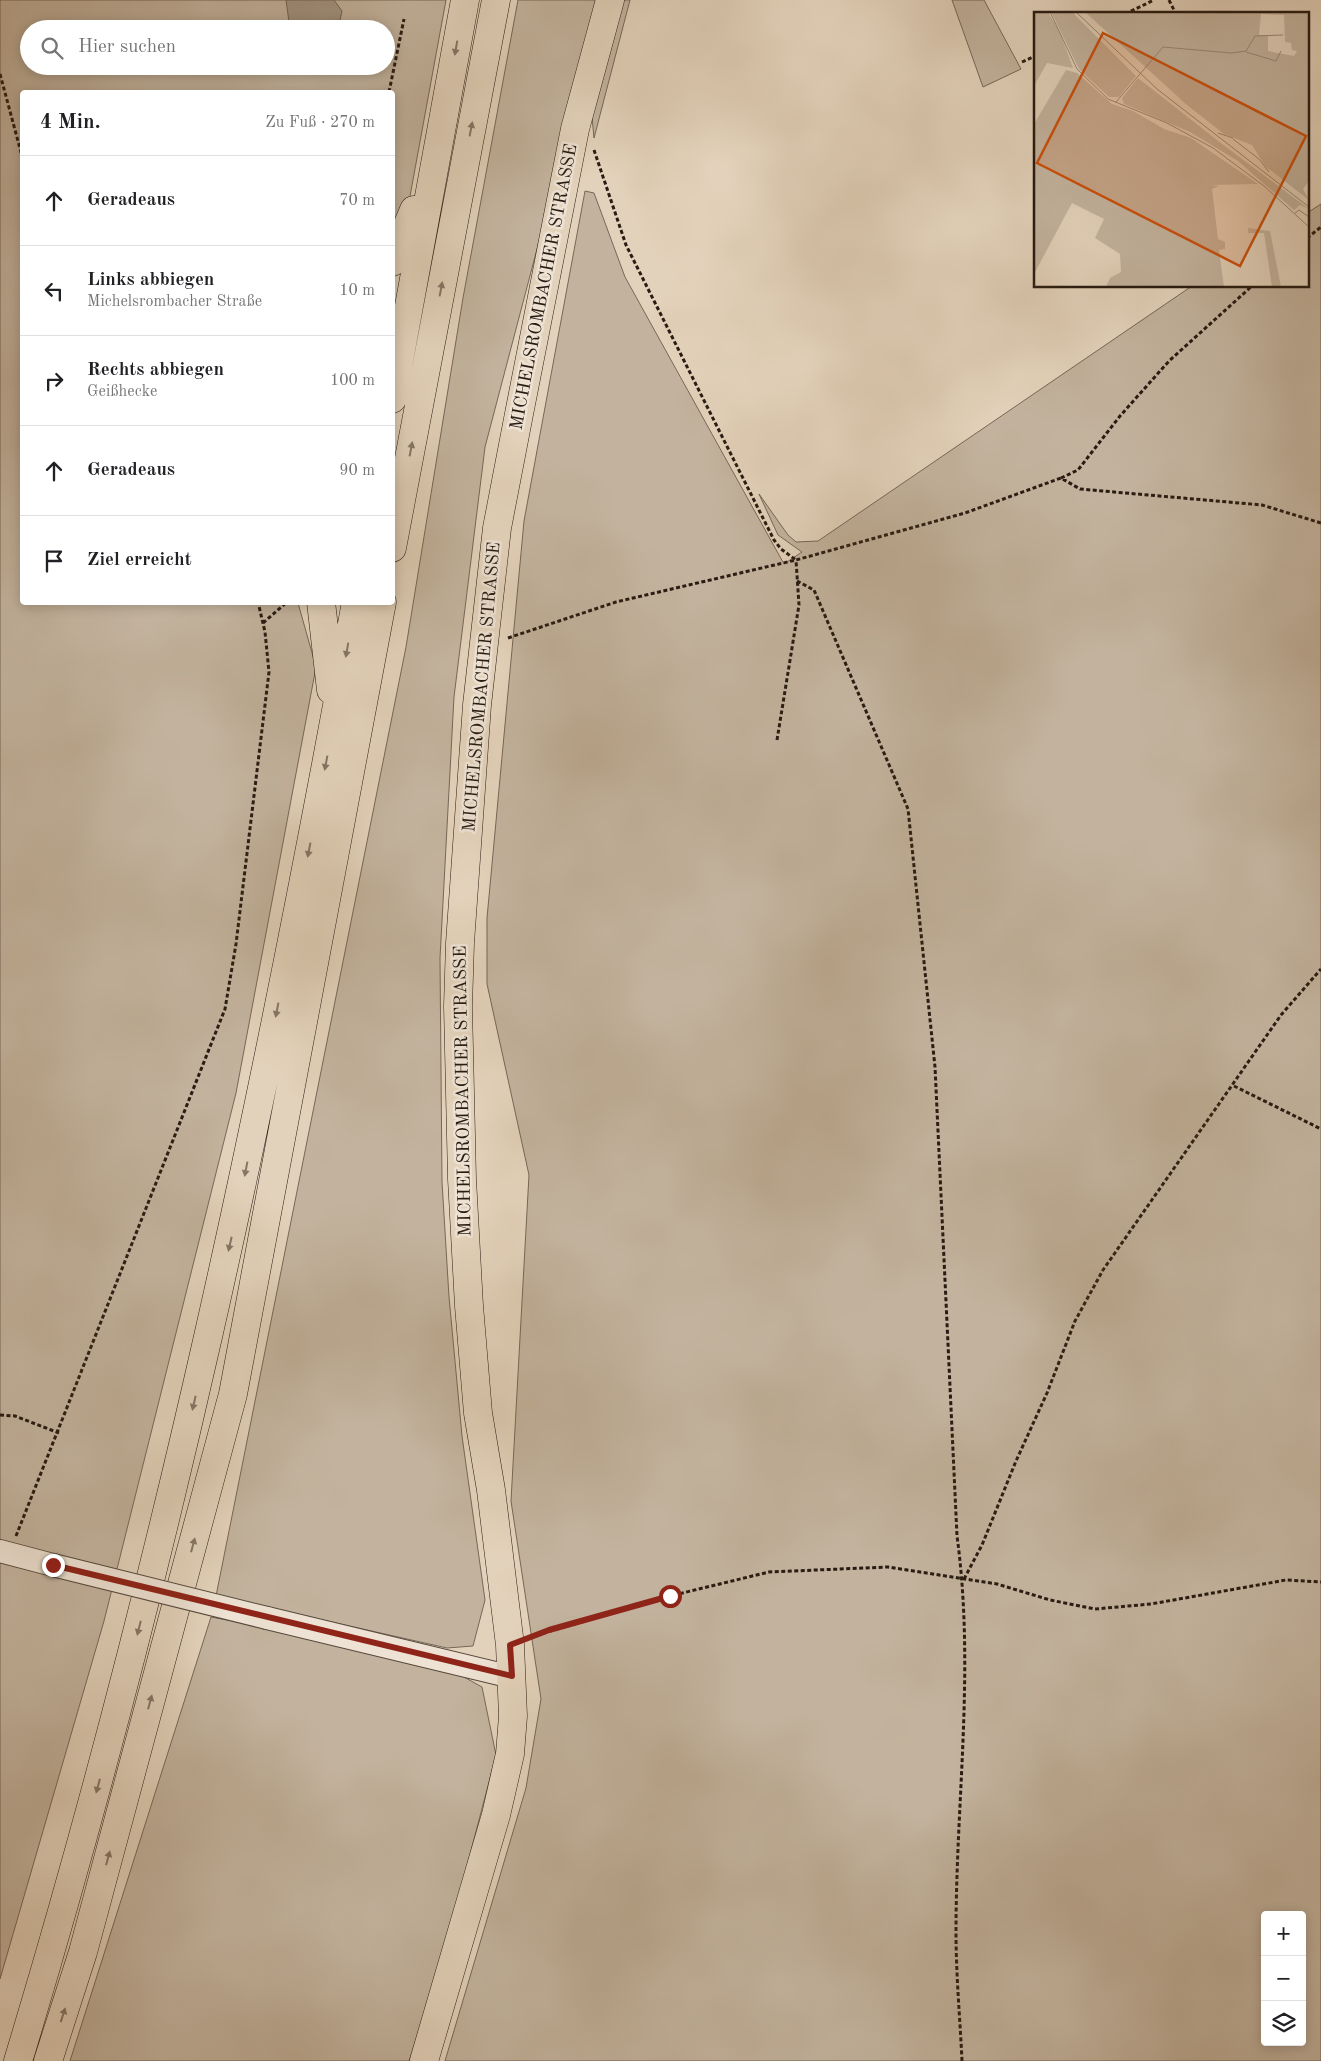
<!DOCTYPE html>
<html lang="de">
<head>
<meta charset="utf-8">
<style>
  :root { --surface:#fff; --page:#f6f6f6; --text:#202124; --muted:#757577; --line:#e0e0e0 }
  body { margin:0; font-family:"Old Standard TT",serif; background:var(--page); color:var(--text) }
  .controls { position:absolute; right:15px; bottom:15px; display:grid; overflow:hidden; border-radius:5px; box-shadow:0 2px 12px #0003 }
  .controls button { width:45px; height:45px; display:grid; place-items:center; padding:0; border:0; border-bottom:1px solid var(--line); background:var(--surface); color:var(--text); font:25px sans-serif }
  .stop { position:absolute; width:15px; height:15px; margin:-11px; border:4px solid #8f2418; border-radius:50%; background:#fff }
  .stop.end { background:#8f2418; border-color:#fff; box-shadow:0 1px 5px #0008 }
  .list { margin:0; padding:0; list-style:none }
  h2 { display:flex; justify-content:space-between; align-items:center; height:65px; margin:0; padding:0 20px; font-size:21px }
  h2 small { font-size:16px; font-weight:400; color:var(--muted) }
  .list li { display:grid; grid-template-columns:32px 1fr auto; gap:15px; align-items:center; box-sizing:border-box; height:90px; padding:0 20px; border-top:1px solid var(--line) }
  .list b { display:block; font-size:19px; white-space:nowrap }
  .list p { margin:0; font-size:16px; white-space:nowrap; color:var(--muted) }
  .list em { font-size:16px; font-style:normal; color:var(--muted) }
  .icon { flex:none; width:28px; height:28px; fill:none; stroke:currentColor; stroke-width:2; stroke-linecap:round; stroke-linejoin:round }
  .map { position:relative; flex:none; width:1321px; height:2061px; overflow:hidden }
  .search { position:absolute; background:var(--surface); box-shadow:0 2px 12px #0003; left:20px; top:20px; width:375px; height:55px; display:flex; align-items:center; gap:12px; box-sizing:border-box; padding:0 18px; border-radius:28px; color:var(--muted); font-size:19px }
  .panel { position:absolute; background:var(--surface); box-shadow:0 2px 12px #0003; left:20px; top:90px; width:375px; height:515px; border-radius:5px }
  .map>svg:first-child { display:block }
</style>
</head>
<body>
<div class="map">
<svg width="1321" height="2061" viewBox="0 0 1321 2061">
  <rect width="100%" height="100%" fill="#e3d2bb"/>
  <filter id="stains"><feTurbulence type="fractalNoise" baseFrequency=".004" numOctaves="4"/><feColorMatrix values="0 0 0 0 .2 0 0 0 0 .09 0 0 0 0 .02 0 0 0 .5 -.17"/></filter>
  <radialGradient id="worn" r=".72"><stop offset=".6" stop-color="#630" stop-opacity="0"/><stop offset="1" stop-color="#630" stop-opacity=".3"/></radialGradient>
  <!-- green -->
  <path fill="#c3b39e" stroke="#766758" fill-rule="evenodd" d="M0,0h446l-38,207 -15,28 -1,-143h-370v510l276,1 18,64 -80,426 -132,528 -104,358zM29,29h357v37h-357z
    M518,0h80l-30,131 -83,316 -31,250 -14,261 2,224 7,115 13,139 23,164 -12,46 -26,2 -231,-52 190,-949 57,-349z
    M620,0h10l-36,138 -2,-21z
    M952,0h32l37,69 -38,18z
    M585,191l9,2 31,84 159,287 18,-12 -24,-17 -19,-41 29,41 8,7 22,-1 374,-255h115v-73l14,-9v1857h-876l81,-273 15,-89 -30,-198 18,-326 -42,-191v-66l37,-397zM1265,1915h37v127h-37z
    M211,1617l65,12 179,43 27,15 14,68 -50,191 -37,115h-339z"/>
  <!-- water -->
  <path fill="#a39482" stroke="#726455" d="M286,0h48l8,11 -4,18h-48z"/>
  <g fill="none" stroke-linecap="round" stroke-linejoin="round">
    <defs>
      <path id="minor" d="M0,1551l53,14
        M267,1618l245,59"/>
      <path id="major" d="M424,2061l72,-246 14,-61 3,-38 -3,-71 -19,-155 -13,-77 -9,-107 -7,-127 -4,-173 2,-63 17,-238 20,-177 22,-114 56,-285 35,-129"/>
      <path id="highway" d="M392,262l22,-52
        M392,399l73,-399
        M392,548l104,-548
        M321,602l10,88
        M18,2061c145,-478 249,-967 338,-1459
        M48,2061l35,-109 150,-558 149,-792"/>
    </defs>
    <!-- minor casing -->
    <use href="#minor" stroke="#57493c" stroke-width="24"/>
    <!-- major casing -->
    <use href="#major" stroke="#281b12" stroke-width="29"/>
    <!-- highway casing -->
    <use href="#highway" stroke="#281b12" stroke-width="29"/>
    <!-- path -->
    <path stroke="#281b12" stroke-width="3" stroke-dasharray="4 2.5" stroke-linecap="butt" d="M1169,0l7,14
      M1125,14l29,-14
      M1022,62l13,-6
      M0,74l22,82
      M389,92l15,-73
      M594,150l32,95 148,295 7,9 15,11
      M1307,238l14,-11
      M1061,478l17,-8 42,-54 49,-55 83,-75
      M797,581l17,9 94,219 27,258 22,469c18,132 -1,264 -1,396 0,43 4,86 6,129
      M263,623l24,-21
      M508,638l108,-36 180,-42 169,-47 96,-35 19,11 182,16 59,18
      M777,740l22,-135 -3,-45
      M1234,1086l87,43
      M0,1415l15,1 44,17
      M16,1536l209,-527 11,-65 33,-272 -4,-40 -7,-30
      M964,1579l18,-34 34,-84 31,-68 28,-72 28,-51 178,-255 40,-46
      M530,1637l140,-41 99,-24 119,-5 109,17 53,16 45,9 56,-5 135,-24 35,2"/>
    <!-- minor -->
    <use href="#minor" stroke="#ede2d3" stroke-width="22"/>
    <!-- major -->
    <use href="#major" stroke="#e3d2bb" stroke-width="28"/>
    <!-- highway -->
    <use href="#highway" stroke="#e3d2bb" stroke-width="28"/>
    <defs>
      <path id="minor-bridge" d="M53,1565l214,53"/>
    </defs>
    <!-- minor-bridge casing -->
    <use href="#minor-bridge" stroke="#57493c" stroke-width="24" stroke-linecap="butt"/>
    <!-- minor-bridge -->
    <use href="#minor-bridge" stroke="#ede2d3" stroke-width="22"/>
  </g>
  <!-- one-way arrows -->
  <defs><path id="oneway-solid" d="M-6-.8H1V-3.2L6.5 0L1 3.2V.8H-6Z" transform="scale(1.25)"/></defs>
  <g fill="#867666">
    <use href="#oneway-solid" transform="translate(456 48) rotate(100)"/>
    <use href="#oneway-solid" transform="translate(471 129) rotate(-79)"/>
    <use href="#oneway-solid" transform="translate(441 289) rotate(-79)"/>
    <use href="#oneway-solid" transform="translate(411 449) rotate(-79)"/>
    <use href="#oneway-solid" transform="translate(347 650) rotate(100)"/>
    <use href="#oneway-solid" transform="translate(326 763) rotate(101)"/>
    <use href="#oneway-solid" transform="translate(309 850) rotate(101)"/>
    <use href="#oneway-solid" transform="translate(277 1010) rotate(101)"/>
    <use href="#oneway-solid" transform="translate(246 1169) rotate(101)"/>
    <use href="#oneway-solid" transform="translate(230 1244) rotate(103)"/>
    <use href="#oneway-solid" transform="translate(194 1403) rotate(103)"/>
    <use href="#oneway-solid" transform="translate(193 1545) rotate(-75)"/>
    <use href="#oneway-solid" transform="translate(139 1628) rotate(104)"/>
    <use href="#oneway-solid" transform="translate(150 1702) rotate(-75)"/>
    <use href="#oneway-solid" transform="translate(98 1786) rotate(105)"/>
    <use href="#oneway-solid" transform="translate(108 1858) rotate(-75)"/>
    <use href="#oneway-solid" transform="translate(63 2015) rotate(-72)"/>
  </g>
  <g fill="none" stroke-linecap="round" stroke-linejoin="round">
    <!-- route -->
    <path stroke="#8f2418" stroke-width="6" d="M53,1565l459,111 -2,-31 39,-15 121,-34"/>
  </g>
  <g text-anchor="middle" dominant-baseline="central" stroke-width="5" stroke-linejoin="round" paint-order="stroke">
    <!-- street labels -->
    <g font-size="18" fill="#281b12" stroke="#ede2d3">
      <text transform="translate(544 287) rotate(-79)">MICHELSROMBACHER STRASSE</text>
      <text transform="translate(482 687) rotate(-85)">MICHELSROMBACHER STRASSE</text>
      <text transform="translate(463 1091) rotate(-91)">MICHELSROMBACHER STRASSE</text>
    </g>
  </g>
  <!-- overview -->
  <g transform="translate(1034 12)">
    <rect width="275" height="275" fill="#e3d2bb"/>
    <path d="M0,0h14l11,18 14,38 -26,-5 -13,23zM17,0h21l64,64 -17,21h-10l-30,-28zM51,0h224v169l-6,8 6,11 -44,-34 -13,-21 -28,-11 -37,-29zM227,2l23,1 1,27 6,1 1,7 5,1 -3,5 -26,-5v-16h-9zM32,58l11,3 35,31 21,7 31,18 27,9 67,46 -47,1 8,1 -7,3 6,50 7,3v7l-6,1 5,37h-118l4,-9 11,-6 -1,-18 -25,-16 9,-19 -32,-16 -38,71v-150zM104,66l84,66 87,65 -9,-4 -6,5 -56,-49 -48,-29 -66,-28 -2,-6zM214,216l22,3 11,56h-9l-8,-54h-16z" fill="#c3b39e" fill-rule="evenodd"/>
    <path fill="none" stroke="#988977" stroke-width="1" d="M16,0l27,57 31,30 59,24 46,25 51,38 45,41M42,0l81,77 152,118M212,40l30,9 5,-10M82,90l47,-55 68,6 15,-2 9,-15 28,-1M184,121l15,5M199,127l26,20M225,147l10,13M261,201l4,-3 10,7"/>
    <path fill="#cb500d" fill-opacity="0.15" stroke="#cb500d" stroke-width="2.5" d="M69,21l203,103 -66,130 -203,-103z"/>
    <rect width="275" height="275" fill="none" stroke="#281b12" stroke-width="2.5"/>
  </g>
  <rect width="100%" height="100%" filter="url(#stains)"/>
  <rect width="100%" height="100%" fill="url(#worn)"/>
</svg>
<div class="controls">
<button>+</button>
<button>−</button>
<button><svg class="icon" aria-label="layers" viewBox="0 0 24 24"><path d="M12 4l9 5-9 5-9-5zM3 14l9 5 9-5"/></svg></button>
</div>
<div class="stop" style="left:670px;top:1596px"></div>
<div class="stop end" style="left:53px;top:1565px"></div>
<div class="search"><svg class="icon" aria-label="search" viewBox="0 0 24 24"><circle cx="10" cy="10" r="6"/><path d="M15 15l6 6"/></svg>Hier suchen</div>
<section class="panel">
<h2>4 Min.<small>Zu Fuß · 270 m</small></h2>
<ul class="list">
<li><svg class="icon" aria-label="ahead" viewBox="0 0 24 24"><path d="M12 20V5M6 11l6-6 6 6"/></svg><div><b>Geradeaus</b></div><em>70 m</em></li>
<li><svg class="icon" aria-label="left" viewBox="0 0 24 24"><path d="M17 20v-9H6M10 6l-5 5 5 5"/></svg><div><b>Links abbiegen</b><p>Michelsrombacher Straße</p></div><em>10 m</em></li>
<li><svg class="icon" aria-label="right" viewBox="0 0 24 24"><path d="M7 20v-9h11M14 6l5 5-5 5"/></svg><div><b>Rechts abbiegen</b><p>Geißhecke</p></div><em>100 m</em></li>
<li><svg class="icon" aria-label="ahead" viewBox="0 0 24 24"><path d="M12 20V5M6 11l6-6 6 6"/></svg><div><b>Geradeaus</b></div><em>90 m</em></li>
<li><svg class="icon" aria-label="arrive" viewBox="0 0 24 24"><path d="M6 21V4h12l-3 4 3 4H6"/></svg><div><b>Ziel erreicht</b></div></li>
</ul>
</section>
</div>
</body>
</html>
